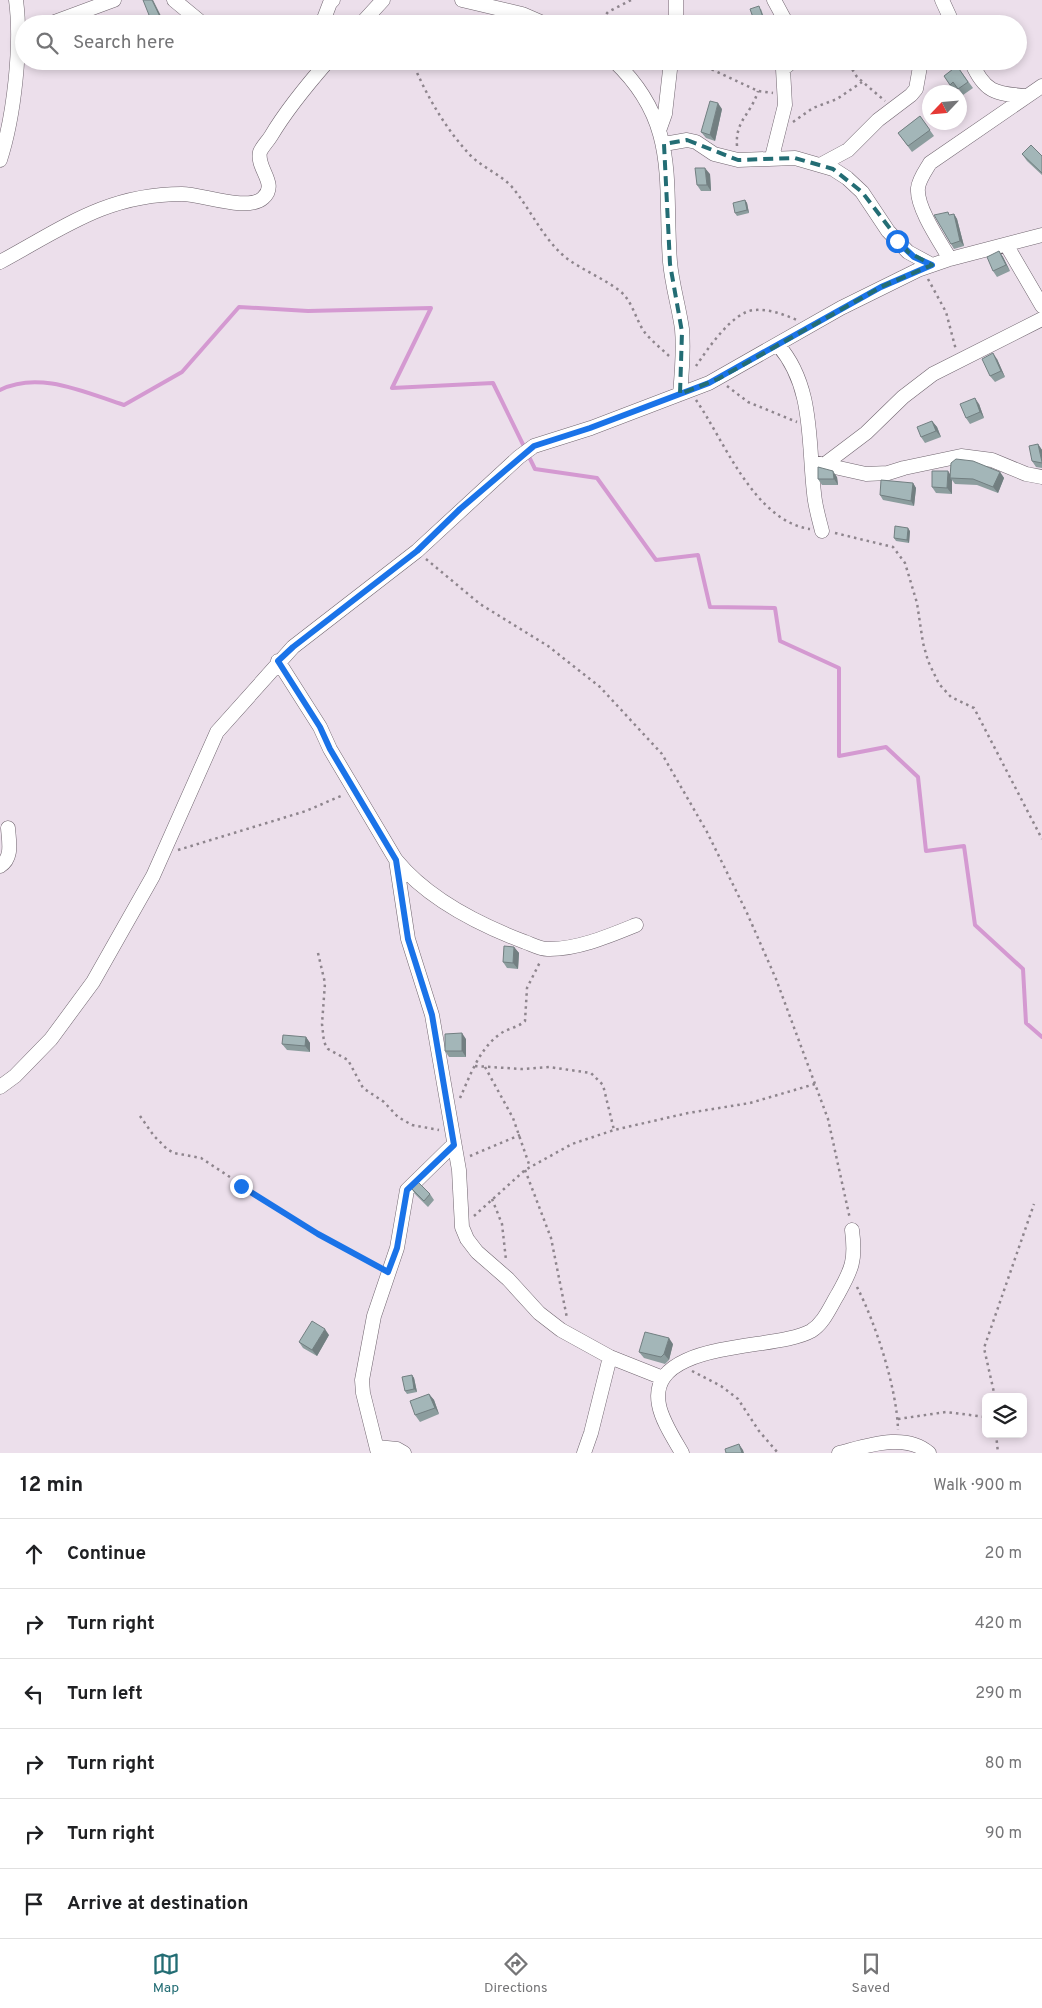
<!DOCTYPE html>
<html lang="en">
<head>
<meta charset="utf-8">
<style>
  :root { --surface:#fff; --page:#f6f6f6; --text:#202124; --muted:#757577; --line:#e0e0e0; --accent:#236d74 }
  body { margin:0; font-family:Overpass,sans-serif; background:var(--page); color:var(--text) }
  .controls { position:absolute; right:15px; bottom:15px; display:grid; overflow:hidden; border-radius:8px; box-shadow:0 2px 8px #0003 }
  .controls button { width:45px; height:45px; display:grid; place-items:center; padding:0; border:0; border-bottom:1px solid var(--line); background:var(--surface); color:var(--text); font:25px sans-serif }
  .compass { position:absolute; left:922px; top:85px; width:45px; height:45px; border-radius:50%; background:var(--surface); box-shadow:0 2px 8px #0003; rotate:244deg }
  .stop { position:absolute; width:15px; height:15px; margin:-11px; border:4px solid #1a73e8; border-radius:50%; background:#fff }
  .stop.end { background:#1a73e8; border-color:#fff; box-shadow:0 1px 5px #0008 }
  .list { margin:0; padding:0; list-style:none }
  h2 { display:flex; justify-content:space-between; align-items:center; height:65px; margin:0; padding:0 20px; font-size:21px }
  h2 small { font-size:16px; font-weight:400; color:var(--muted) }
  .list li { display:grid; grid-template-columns:32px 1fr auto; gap:15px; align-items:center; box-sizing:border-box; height:70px; padding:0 20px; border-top:1px solid var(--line) }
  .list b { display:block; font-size:19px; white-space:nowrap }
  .list em { font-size:16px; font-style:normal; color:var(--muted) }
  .icon { flex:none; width:28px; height:28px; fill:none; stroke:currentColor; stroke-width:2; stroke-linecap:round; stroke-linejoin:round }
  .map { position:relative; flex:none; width:1042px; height:1453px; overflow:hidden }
  .search { position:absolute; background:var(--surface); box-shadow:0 2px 8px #0003; left:15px; right:15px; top:15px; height:55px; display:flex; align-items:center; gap:12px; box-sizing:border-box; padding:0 18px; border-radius:28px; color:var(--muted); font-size:19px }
  .sheet { height:485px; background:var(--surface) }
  nav { display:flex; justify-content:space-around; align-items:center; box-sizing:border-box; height:70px; border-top:1px solid var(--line); background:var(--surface); font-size:14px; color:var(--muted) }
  nav a { display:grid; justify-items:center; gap:2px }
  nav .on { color:var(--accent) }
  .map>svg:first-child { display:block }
</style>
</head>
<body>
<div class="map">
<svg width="1042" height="1453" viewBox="0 0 1042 1453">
  <rect width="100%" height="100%" fill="#ecdfeb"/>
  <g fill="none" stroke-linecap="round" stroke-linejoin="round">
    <!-- stream -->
    <path stroke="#d499d1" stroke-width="4" d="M0,390c39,-20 86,3 124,15l58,-33 57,-65 69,4 123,-3 -39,80 101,-5 42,86 62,9 59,82 42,-5 12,52 65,1 5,33 59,27v88l47,-9 32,30 8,74 38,-5 11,79 48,44 3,54 16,14"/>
    <defs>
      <path id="minor" d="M174,0l29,24
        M462,0l60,14 23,10
        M774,0l13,24
        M942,0l11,24
        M49,24l65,-24
        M322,24l8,-21 3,-3
        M361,24l22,-24
        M676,24v-24
        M614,61c66,62 50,122 56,201 2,23 9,45 12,67 2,22 0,43 -2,65
        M971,61c13,31 24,33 55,35
        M660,128l5,-14 6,-53
        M664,144l23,-4 9,2 18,12 24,6 57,-2 38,11 14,9 15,14 26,39 20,21 24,13
        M772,157l13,-52 -2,-36 10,-8
        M0,160c14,-43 22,-115 16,-160
        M822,164l26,-14 30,-30 33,-25 5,-6 5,-28
        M1007,246l35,60
        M950,259c-10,-17 -34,-52 -32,-71 1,-9 8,-18 12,-25l112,-77
        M0,262c63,-34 107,-68 182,-68 20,0 66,18 81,4 16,-14 -7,-29 -3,-46 2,-5 8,-11 11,-16 16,-27 36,-51 57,-75
        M778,345c36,41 30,97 36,148 1,13 5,26 8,38
        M812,462l54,12 22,-1 16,-5 57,-12 31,4 34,14 16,3
        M825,464l41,-31 37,-36 30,-23 109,-55
        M278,661l42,66 10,22 66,111c31,38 84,65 129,82 6,2 15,7 22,7 29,1 62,-13 89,-24
        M396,860l12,79 24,76 27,155 3,57 5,12 10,13 31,27 31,34 22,17 49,27 53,21
        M0,866c13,-8 9,-24 8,-38
        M0,1087l15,-11 36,-37 42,-57 60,-106 64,-144 76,-85 124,-96 102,-94 15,-11 57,-18 118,-45 132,-75 77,-38 32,-11 92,-24
        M377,1447l20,2 7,4
        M378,1453l-15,-60 -1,-13 12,-64 23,-68 10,-58 46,-45
        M584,1453l7,-20 19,-76
        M682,1453c-8,-14 -20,-32 -23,-48 -13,-66 117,-54 152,-74 13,-8 19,-24 27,-37 14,-25 18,-34 14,-64
        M839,1453c28,-7 66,-21 90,0"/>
    </defs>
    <!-- minor casing -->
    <use href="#minor" stroke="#70656f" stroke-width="15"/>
    <!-- path -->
    <path stroke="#8e858d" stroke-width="2.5" stroke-dasharray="2.5 4" stroke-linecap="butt" d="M605,16l9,8
      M477,24l7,-6
      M598,24l10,-12 23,-12
      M412,61c14,34 33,67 58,94 13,13 30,19 42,32 19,23 30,50 53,70 17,13 38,21 55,34 12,10 15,26 23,39 7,10 18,18 27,27
      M694,61l64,30 15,2
      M843,61l6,3 8,13 28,24
      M793,122l20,-14 24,-9 25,-17
      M737,146c-2,-26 14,-31 21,-55
      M928,279l18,33 10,38
      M696,366c11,-16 36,-54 58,-56 15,-1 29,4 43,10
      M727,386l21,16 49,20
      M696,400c28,40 58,121 114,129
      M835,533l58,14 12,16 12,40 6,40 5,18 11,23 12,13 23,11 68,131
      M426,559l54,45 68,42 52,41 62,67 45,78 40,81 29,66 52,140 22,100
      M178,850l128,-39 37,-16
      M318,953l7,30 -3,41 2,18 4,7 20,11 15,28 21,14 14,15 14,8 27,5
      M475,1066l47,3 27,-2 42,6 12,12 11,45
      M485,1067l28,51 17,49
      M460,1098c10,-22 19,-49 40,-64 8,-6 17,-6 25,-13l2,-33 14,-28
      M140,1116l14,20 13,13 7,4 27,5 117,77 59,32
      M470,1156l50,-21
      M525,1170l26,68 16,80
      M492,1199l10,25 4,36
      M474,1216l51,-46 47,-26 42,-14 74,-17 62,-10 65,-19
      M857,1287c19,37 40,102 41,143
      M692,1371l29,15 17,13 21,32 19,22
      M995,1397l-11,-49 50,-144
      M898,1419l48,-7 40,5
      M996,1434l2,19"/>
    <!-- minor -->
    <use href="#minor" stroke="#fff" stroke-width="14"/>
  </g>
  <!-- wall -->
  <path fill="#8c9d9e" d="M750,9h11l5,14 -3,1h-7z
    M289,61h15l-7,8z
    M957,66l16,22 -10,7 -5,-7 -4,3 -10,-15z
    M722,109l-7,32 -9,-3 -5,-6z
    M920,116l14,20 -22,16 -14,-19z
    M1022,154l20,2v19l-15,-14z
    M710,174l1,17h-10l-4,-6z
    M745,200l2,3 2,10 -12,3 -2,-3z
    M954,214l3,5 7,27 -10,3 -3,-5v-29z
    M999,251l4,6 7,14 -13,6 -4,-6z
    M997,359l8,18 -10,5 -5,-6z
    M979,404l5,14 -14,6 -4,-6z
    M932,421l5,6 4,10 -16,6 -4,-6z
    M1038,444l4,6v18l-6,-1 -4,-6z
    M1000,472l4,6 -6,15 -21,-8 -22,-1 -3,-4v14l-16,-1 -4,-6 18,-12z
    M837,477l1,8h-16l-4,-6z
    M913,483l3,5 -2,18 -31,-6 -3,-5z
    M910,531l-1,12 -13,-2 -2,-3z
    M514,947l5,6 -1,16 -11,-1 -4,-6z
    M306,1037l4,6v9l-23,-2 -5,-6z
    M466,1039v18h-17l-4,-6z
    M411,1188l19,6 4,6 -6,7 -13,-13z
    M329,1335l-12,21 -14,-8 -4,-6z
    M673,1344l-4,16 -4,4 -21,-6 -5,-6z
    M412,1375l2,3 3,14 -10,2 -2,-3z
    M429,1394l5,6 5,14 -19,8 -5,-7z"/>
  <!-- shaded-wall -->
  <path fill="#727f81" d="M152,0h1l12,24 -3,-3z
    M295,61h9l-7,8 -4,-6z
    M718,103l4,6 -7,32 -5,-6z
    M705,168l5,6 1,17 -4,-6z
    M745,200l2,3 2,10 -2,-3z
    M954,214l3,5 7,27 -4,-5z
    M999,251l4,6 7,14 -4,-6z
    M993,353l4,6 8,18 -4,-6z
    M975,398l4,6 5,14 -4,-6z
    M932,421l5,6 4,10 -5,-6z
    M1038,444l4,6v12z
    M833,471l4,6 1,8 -4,-6z
    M948,471l4,6 -2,1 2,2v14l-5,-6z
    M1000,472l4,6 -6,15 -5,-6z
    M913,483l3,5 -2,18 -3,-5z
    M908,528l2,3 -1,12 -2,-3z
    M514,947l5,6 -1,16 -5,-6z
    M462,1033l4,6v18l-4,-6z
    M306,1037l4,6v9l-5,-6z
    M325,1329l4,6 -12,21 -5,-6z
    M669,1338l4,6 -4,16 -5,-6z
    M412,1375l2,3 3,14 -3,-3z
    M429,1394l5,6 5,14 -4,-6z
    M739,1444l4,6 1,3h-2z"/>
  <!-- building -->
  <path fill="#a3b6b8" stroke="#727f81" d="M143,0h9l10,21 -2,1 1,2h-13l-3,-7 4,-2z
    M759,6l5,14 -9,3 -5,-14z
    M957,66l11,16 -10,7 -5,-7 -3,3 -6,-9z
    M710,101l8,2 -8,32 -9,-3z
    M920,116l10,14 -22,16 -10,-13z
    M1031,145l11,11v17l-20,-19z
    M695,168h10l2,17h-10z
    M745,200l2,10 -12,3 -2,-10z
    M948,212l1,3 5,-1 6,27 -9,3 -17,-29z
    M999,251l7,14 -13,6 -6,-14z
    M993,353l8,18 -11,5 -8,-17z
    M975,398l5,14 -14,6 -6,-14z
    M932,421l4,10 -15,6 -4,-10z
    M1038,444l4,18v1l-10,-2 -3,-15z
    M956,459l17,2 27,11 -7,15 -20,-8 -23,-1 1,-15z
    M818,467l15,4 1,8h-16z
    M932,471h16l-1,17 -15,-1z
    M881,480l32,3 -2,18 -31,-6z
    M895,526l13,2 -1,12 -13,-2z
    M504,946l10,1 -1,16 -10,-1z
    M462,1033v18h-17v-17z
    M283,1035l23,2 -1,9 -23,-2z
    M418,1182l12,12 -6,7 -13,-13z
    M312,1321l13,8 -13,21 -13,-8z
    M645,1332l24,6 -5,16 -3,3 -22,-5z
    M412,1375l2,14 -9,2 -3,-14z
    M429,1394l6,14 -20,7 -5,-14z
    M739,1444l3,9h-16l-1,-4z"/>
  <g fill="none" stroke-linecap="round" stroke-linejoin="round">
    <!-- route -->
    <path stroke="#1a73e8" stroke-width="6" d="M241,1186l77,48 70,38 9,-24 10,-58 47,-45 -22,-130 -24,-76 -12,-79 -66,-111 -10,-22 -42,-66 15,-14 124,-96 43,-42 74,-63 56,-18 119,-45 172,-96 51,-22 -18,-8 -17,-16"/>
  </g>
  <!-- marked area -->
  <path fill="none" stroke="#236d74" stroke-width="4" stroke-dasharray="10 6" stroke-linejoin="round" d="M687,140l51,20 57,-2 38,11 29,23 46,60 24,13 -51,22 -163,92 -38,15 2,-62 -12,-68 -6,-120z"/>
</svg>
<div class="controls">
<button><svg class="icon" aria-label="layers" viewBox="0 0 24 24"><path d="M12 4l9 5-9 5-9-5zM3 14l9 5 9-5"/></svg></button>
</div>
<svg class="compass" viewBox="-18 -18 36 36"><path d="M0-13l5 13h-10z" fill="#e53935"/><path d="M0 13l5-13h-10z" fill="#757577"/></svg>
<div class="stop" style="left:897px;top:241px"></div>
<div class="stop end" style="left:241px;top:1186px"></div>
<div class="search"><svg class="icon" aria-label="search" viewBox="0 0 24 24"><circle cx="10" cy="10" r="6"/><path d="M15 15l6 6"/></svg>Search here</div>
</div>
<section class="sheet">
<h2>12 min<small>Walk · 900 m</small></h2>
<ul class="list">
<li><svg class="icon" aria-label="ahead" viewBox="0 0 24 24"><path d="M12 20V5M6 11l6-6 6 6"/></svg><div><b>Continue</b></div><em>20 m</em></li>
<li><svg class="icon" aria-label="right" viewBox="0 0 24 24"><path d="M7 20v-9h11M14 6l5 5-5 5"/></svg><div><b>Turn right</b></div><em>420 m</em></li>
<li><svg class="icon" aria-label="left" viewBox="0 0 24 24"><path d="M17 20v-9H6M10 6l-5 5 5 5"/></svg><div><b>Turn left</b></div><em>290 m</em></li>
<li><svg class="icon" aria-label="right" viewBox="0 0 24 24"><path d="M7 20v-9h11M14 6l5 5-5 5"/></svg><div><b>Turn right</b></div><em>80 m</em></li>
<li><svg class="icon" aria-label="right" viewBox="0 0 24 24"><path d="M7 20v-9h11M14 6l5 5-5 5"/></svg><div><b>Turn right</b></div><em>90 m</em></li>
<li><svg class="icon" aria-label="arrive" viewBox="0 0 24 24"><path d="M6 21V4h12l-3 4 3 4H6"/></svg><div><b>Arrive at destination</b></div></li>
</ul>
</section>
<nav>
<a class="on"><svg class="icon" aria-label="map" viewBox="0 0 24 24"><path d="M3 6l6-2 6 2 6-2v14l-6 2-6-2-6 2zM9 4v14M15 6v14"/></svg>Map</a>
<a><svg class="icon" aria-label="directions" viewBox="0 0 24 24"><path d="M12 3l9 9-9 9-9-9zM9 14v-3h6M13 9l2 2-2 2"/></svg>Directions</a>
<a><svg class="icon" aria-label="saved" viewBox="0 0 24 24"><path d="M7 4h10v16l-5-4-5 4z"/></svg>Saved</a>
</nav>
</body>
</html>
